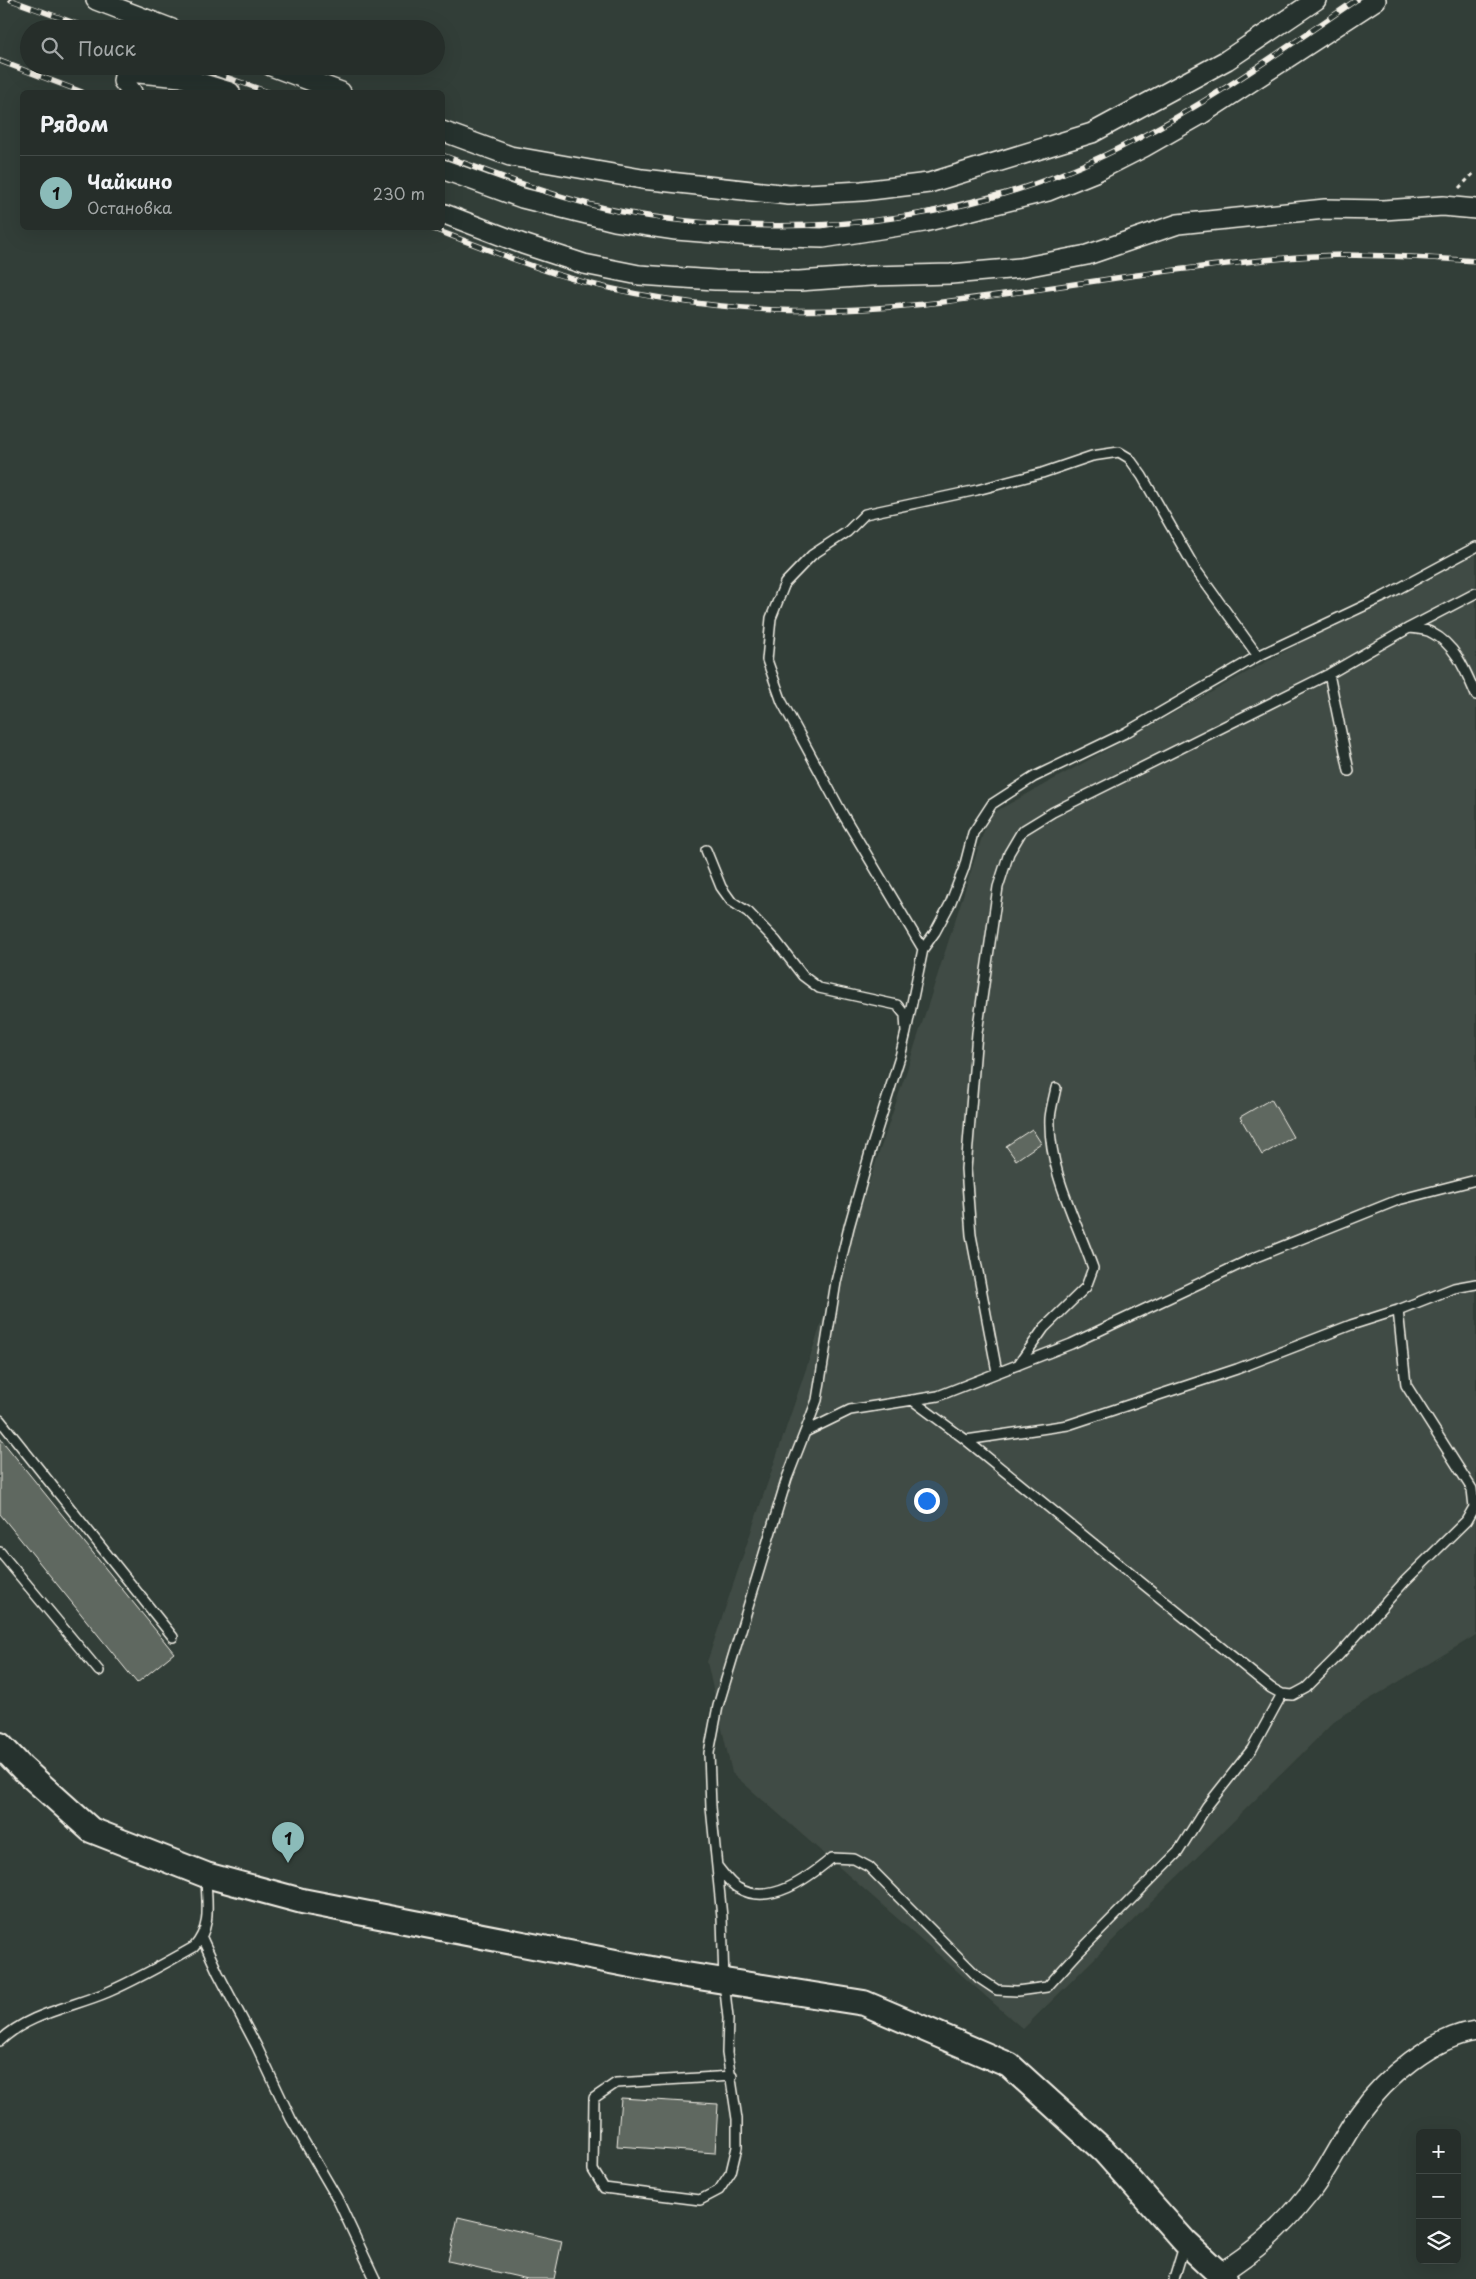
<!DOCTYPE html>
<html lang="ru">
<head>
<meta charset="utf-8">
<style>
  :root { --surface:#262e2a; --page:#2e3632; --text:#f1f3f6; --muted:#a4a8a8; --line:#424a47; --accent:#8bbbb9 }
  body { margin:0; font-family:"Playpen Sans",sans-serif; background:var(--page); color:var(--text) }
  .controls { position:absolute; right:15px; bottom:15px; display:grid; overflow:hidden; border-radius:8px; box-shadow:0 5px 20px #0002 }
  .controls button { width:45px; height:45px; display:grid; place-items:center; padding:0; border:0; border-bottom:1px solid var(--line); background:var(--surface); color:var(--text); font:25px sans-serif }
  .you { position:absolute; left:926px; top:1500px; width:18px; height:18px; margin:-12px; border:4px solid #fff; border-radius:50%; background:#1a73e8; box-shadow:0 0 0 8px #1a73e833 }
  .badge { display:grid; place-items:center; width:32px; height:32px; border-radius:50%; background:var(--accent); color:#111; font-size:16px; font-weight:700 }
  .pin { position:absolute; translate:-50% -41px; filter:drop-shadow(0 1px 2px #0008) }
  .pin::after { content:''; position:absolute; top:26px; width:18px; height:15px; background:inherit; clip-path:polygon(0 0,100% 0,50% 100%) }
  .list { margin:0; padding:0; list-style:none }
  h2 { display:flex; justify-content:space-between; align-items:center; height:65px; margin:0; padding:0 20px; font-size:21px }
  h2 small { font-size:16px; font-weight:400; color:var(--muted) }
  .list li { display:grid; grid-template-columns:32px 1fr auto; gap:15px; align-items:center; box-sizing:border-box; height:75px; padding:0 20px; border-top:1px solid var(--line) }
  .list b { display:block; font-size:19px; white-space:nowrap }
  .list p { margin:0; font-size:16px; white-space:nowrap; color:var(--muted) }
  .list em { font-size:16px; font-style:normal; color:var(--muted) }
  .icon { flex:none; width:28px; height:28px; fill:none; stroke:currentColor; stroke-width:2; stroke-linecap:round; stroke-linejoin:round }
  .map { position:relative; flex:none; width:1476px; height:2279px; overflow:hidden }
  .search { position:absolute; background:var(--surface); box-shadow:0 5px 20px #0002; left:20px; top:20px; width:425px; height:55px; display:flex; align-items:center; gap:12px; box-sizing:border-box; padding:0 18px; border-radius:28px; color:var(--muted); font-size:19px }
  .panel { position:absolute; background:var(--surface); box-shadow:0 5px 20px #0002; left:20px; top:90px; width:425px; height:140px; border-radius:8px }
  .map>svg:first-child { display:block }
</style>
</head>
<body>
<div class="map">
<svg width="1476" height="2279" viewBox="0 0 1476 2279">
  <rect width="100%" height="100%" fill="#323e38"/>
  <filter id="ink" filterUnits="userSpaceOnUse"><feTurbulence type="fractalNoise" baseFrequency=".02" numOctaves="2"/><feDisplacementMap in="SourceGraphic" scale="10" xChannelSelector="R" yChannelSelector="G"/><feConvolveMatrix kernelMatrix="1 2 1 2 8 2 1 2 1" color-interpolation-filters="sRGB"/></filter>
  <g filter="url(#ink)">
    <!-- built -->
    <path fill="#404b44" d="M1476,546v1089l-139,84 -314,310 -291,-256 -25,-111 200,-592 82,-255z"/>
    <!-- building -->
    <path fill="#5f6861" stroke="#f4f1e8" d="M1271,1099l22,38 -31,18 -22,-38z
      M1032,1129l9,14 -25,17 -10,-14z
      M0,1438l174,215 -37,30 -137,-169z
      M621,2098l97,6 -3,49 -98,-7z
      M458,2217l104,24 -8,38h-26l-80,-18z"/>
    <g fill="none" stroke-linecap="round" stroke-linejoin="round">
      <defs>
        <path id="service" d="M1409,628l67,-35
          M1329,674l20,97
          M706,850l15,37 10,14 17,11 28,29 27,35 16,12 78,17 8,10 1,17 -6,25 -29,92 -22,78 -13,55 -19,118 -12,32
          M923,949l-81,-136 -60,-111 -15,-42 4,-42 14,-35 27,-28 35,-23 18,-18 112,-24 65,-17 50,-17 27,-4 10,6 13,18 54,94 62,86
          M906,1032l17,-83 12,-17 15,-28 14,-36 9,-35 19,-29 42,-27 91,-44 133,-77 125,-59 93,-50
          M1018,1365l26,-37 42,-41 7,-19c-17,-48 -45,-99 -43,-150 1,-10 4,-21 6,-30
          M997,1372l-26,-137 -5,-66 11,-136 21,-146 11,-34 13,-22 31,-19 276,-138 80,-46c7,1 17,1 23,5 24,12 34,39 44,62
          M912,1400l54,40 305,248 11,6 11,1 13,-7 33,-33 66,-74 61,-60 8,-14 -2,-18 -66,-104 -8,-75
          M0,1420l173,217
          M966,1440l102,-15 169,-56 114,-44 47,-15 56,-22 22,-4
          M0,1552l99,119
          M717,1866c6,7 13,18 21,22 32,19 70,-10 94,-30l22,1 15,8 110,111 18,12 20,1 30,-4 31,-34 100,-101 29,-46 45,-57 30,-55
          M202,1938l16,35 39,74 34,72 46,79 38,81
          M0,2041c29,-28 73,-34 108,-49 30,-13 58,-29 86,-45 19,-21 12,-45 12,-72
          M732,2076l-116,7 -22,15 -1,72 11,18 96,12 19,-10 12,-18 6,-25v-28l-10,-66 1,-35 -4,-36 -2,-65 -11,-110 -2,-54 9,-47 69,-228 18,-46 45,-22 88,-14 133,-52 180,-85 147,-59 78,-20
          M1174,2279l11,-36"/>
        <path id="minor" d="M96,0l76,29
          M271,66l70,26
          M132,92l-9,-11 1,-5 4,-4 53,5 49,15
          M442,131l68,25 132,23 147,16 73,-4 67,-8 163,-50 135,-73 89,-60
          M442,169l80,29 93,23 61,9 75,6 72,2 101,-16 124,-31 47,-19 49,-25 56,-32 176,-115
          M442,213l81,31 61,20 55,11 76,5 84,1 71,-5 81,-2 69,-6 67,-13 91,-31 147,-15 58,1 60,-4 33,3
          M1219,2274c36,-23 62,-45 88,-78 21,-25 34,-57 53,-83 25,-35 73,-76 116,-82"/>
        <path id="tertiary" d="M0,1745l22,23 69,62 115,45 96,26 365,71 197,31 145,62 95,86 81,91 40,37"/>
      </defs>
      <!-- service casing -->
      <use href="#service" stroke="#f4f1e8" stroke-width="12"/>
      <!-- minor casing -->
      <use href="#minor" stroke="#f4f1e8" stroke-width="22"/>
      <!-- tertiary casing -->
      <use href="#tertiary" stroke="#f4f1e8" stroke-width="28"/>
      <!-- path -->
      <path stroke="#f4f1e8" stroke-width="3" stroke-dasharray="4 4" stroke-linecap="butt" d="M1459,188l17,-17"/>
      <!-- service -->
      <use href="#service" stroke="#26332d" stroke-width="9"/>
      <!-- minor -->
      <use href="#minor" stroke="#26332d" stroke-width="19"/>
      <!-- tertiary -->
      <use href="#tertiary" stroke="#26332d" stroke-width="24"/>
      <defs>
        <path id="rail" d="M11,0l80,29
          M0,61l82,31
          M195,66l73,26
          M442,155c50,18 99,37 150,50 42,11 87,16 131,19 132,8 262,-12 382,-69 89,-42 169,-99 251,-155
          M431,228c42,16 83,32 125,46 67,21 151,33 220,36 138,5 272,-25 408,-41 52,-6 106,-13 159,-14 44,0 89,3 133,6"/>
      </defs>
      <!-- rail casing -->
      <use href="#rail" stroke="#f4f1e8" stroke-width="5.5"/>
      <!-- rail -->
      <use href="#rail" stroke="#26332d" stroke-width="4" stroke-dasharray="11" stroke-linecap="butt"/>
    </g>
  </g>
</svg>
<div class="controls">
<button>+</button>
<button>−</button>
<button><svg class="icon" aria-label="layers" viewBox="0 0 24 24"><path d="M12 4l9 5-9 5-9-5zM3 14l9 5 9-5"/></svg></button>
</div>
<div class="you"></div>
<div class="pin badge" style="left:288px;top:1863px">1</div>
<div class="search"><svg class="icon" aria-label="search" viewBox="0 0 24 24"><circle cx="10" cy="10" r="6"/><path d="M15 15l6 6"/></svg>Поиск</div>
<section class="panel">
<h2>Рядом<small></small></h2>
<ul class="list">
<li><span class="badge">1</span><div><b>Чайкино</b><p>Остановка</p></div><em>230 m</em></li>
</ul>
</section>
</div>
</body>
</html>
